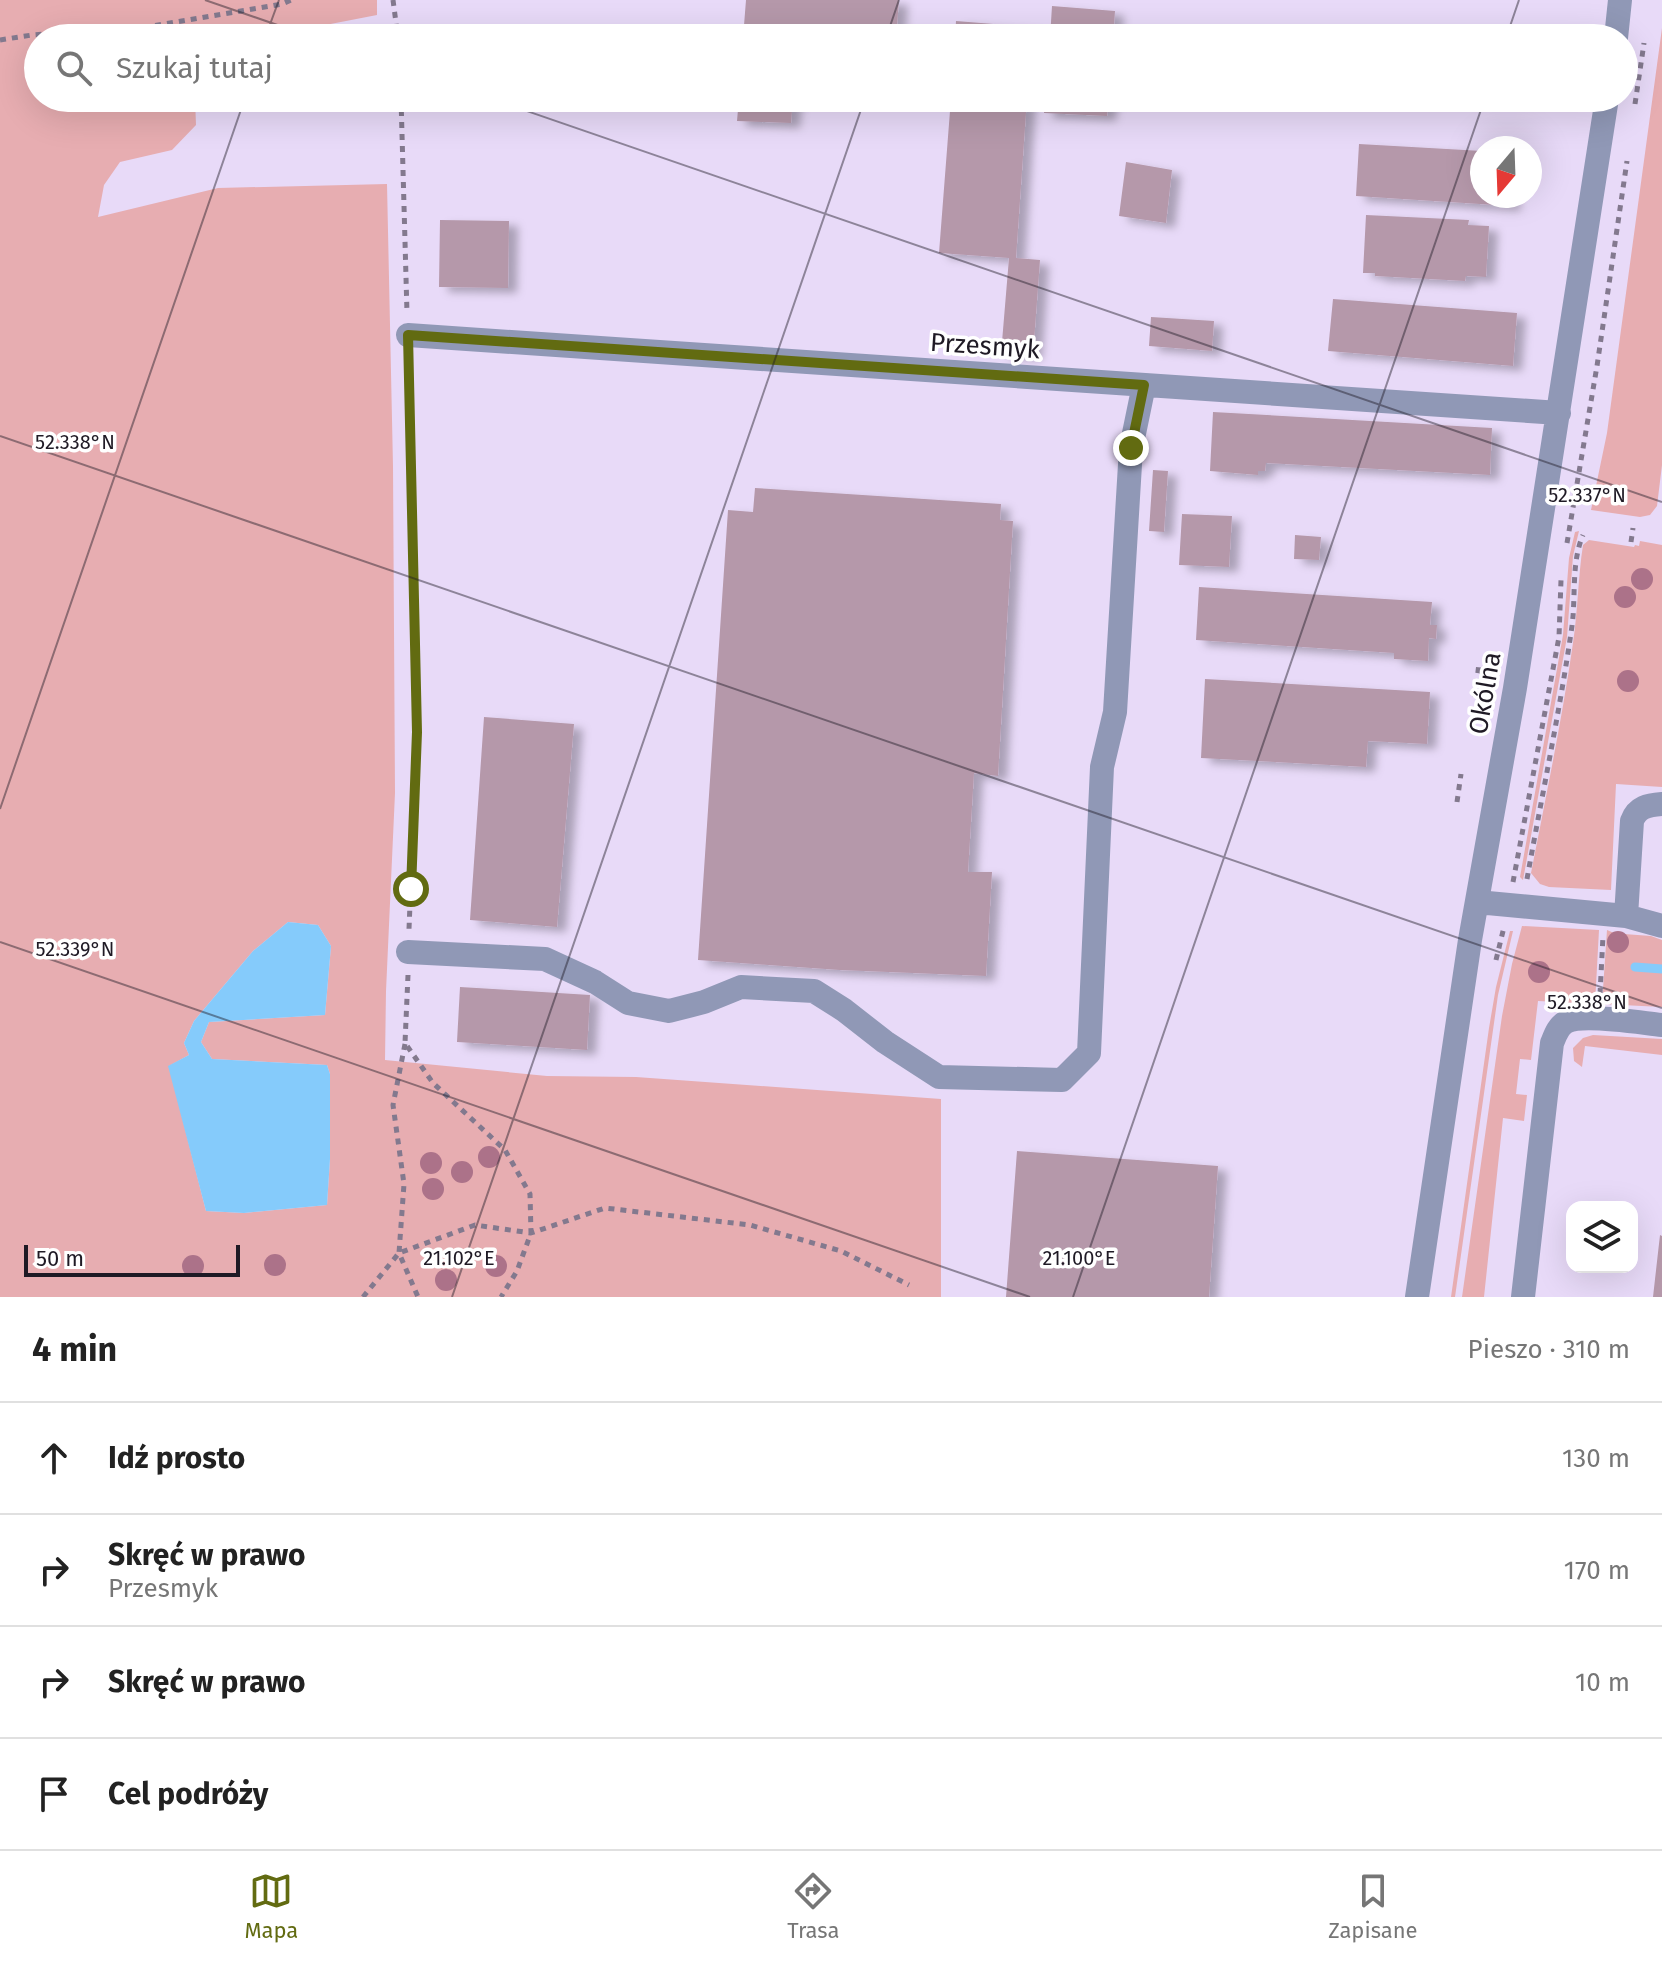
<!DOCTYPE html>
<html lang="pl">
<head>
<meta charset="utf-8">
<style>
  :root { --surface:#fff; --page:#f6f6f6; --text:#222; --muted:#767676; --line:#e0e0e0; --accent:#626b11 }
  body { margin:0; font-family:"Fira Sans",sans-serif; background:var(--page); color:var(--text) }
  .controls { position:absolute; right:24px; bottom:24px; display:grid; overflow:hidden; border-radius:16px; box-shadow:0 8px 32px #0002 }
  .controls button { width:72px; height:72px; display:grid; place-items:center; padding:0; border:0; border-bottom:2px solid var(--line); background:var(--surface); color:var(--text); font:40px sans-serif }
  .compass { position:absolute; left:1470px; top:136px; width:72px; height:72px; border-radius:50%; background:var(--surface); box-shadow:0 8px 32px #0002; rotate:199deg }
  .scale { position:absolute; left:24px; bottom:20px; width:216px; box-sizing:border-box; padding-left:8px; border:4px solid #1f1a25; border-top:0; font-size:22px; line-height:28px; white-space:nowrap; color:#1f1a25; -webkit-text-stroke:6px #fff; paint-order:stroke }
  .stop { position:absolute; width:24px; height:24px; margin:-18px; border:6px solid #626b11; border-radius:50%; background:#fff }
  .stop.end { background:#626b11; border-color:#fff; box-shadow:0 2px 8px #0008 }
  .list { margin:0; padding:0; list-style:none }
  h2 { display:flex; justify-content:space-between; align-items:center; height:104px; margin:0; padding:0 32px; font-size:34px }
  h2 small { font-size:26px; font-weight:400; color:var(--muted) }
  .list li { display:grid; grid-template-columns:52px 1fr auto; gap:24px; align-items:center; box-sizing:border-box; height:112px; padding:0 32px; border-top:2px solid var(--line) }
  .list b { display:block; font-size:30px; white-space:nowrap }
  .list p { margin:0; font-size:26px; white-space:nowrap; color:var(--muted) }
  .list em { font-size:26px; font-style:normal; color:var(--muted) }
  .icon { flex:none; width:44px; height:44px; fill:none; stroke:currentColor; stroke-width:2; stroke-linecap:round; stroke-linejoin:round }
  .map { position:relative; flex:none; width:1662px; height:1297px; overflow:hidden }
  .search { position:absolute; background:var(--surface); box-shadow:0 8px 32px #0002; left:24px; right:24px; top:24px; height:88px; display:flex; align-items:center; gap:20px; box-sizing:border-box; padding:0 28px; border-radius:44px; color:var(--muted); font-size:30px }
  .sheet { height:552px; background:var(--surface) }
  nav { display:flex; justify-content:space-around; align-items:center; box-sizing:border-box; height:112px; border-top:2px solid var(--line); background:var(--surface); font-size:22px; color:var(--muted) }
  nav a { display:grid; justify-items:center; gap:4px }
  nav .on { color:var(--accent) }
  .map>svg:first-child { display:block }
</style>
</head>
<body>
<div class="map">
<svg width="1662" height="1297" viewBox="0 0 1662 1297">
  <defs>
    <filter id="shadow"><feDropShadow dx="9" dy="5" stdDeviation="4" flood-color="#0004"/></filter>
  </defs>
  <rect width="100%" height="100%" fill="#e8daf8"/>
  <!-- green -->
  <path fill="#e7adb1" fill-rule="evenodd" d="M0,0h377v15l-93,18 -10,5h-236v60h157l1,27 -24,25 -52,12 -16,23 -6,32 120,-29 169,-4 6,282 2,327 -9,198 -1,69 162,16 89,1 305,22v198h-941zM288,922l30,3 13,21 -6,69 -116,7 -8,20 11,17 115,6 3,9v85l-3,46 -83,8 -38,-2 -37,-145 20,-11 -5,-12 10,-22 59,-70z
    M1662,28v437l-5,41 -7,9 -10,2 -49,-7 16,-77z
    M1579,531l-6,25 -6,81 -44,243 -3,-3 43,-242 6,-77 6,-26z
    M1589,540l45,7 1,-2 4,1 1,-5 22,4v242l-46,-3 -5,106 -62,-3 -9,-3 -9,-11c15,-77 31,-153 42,-230 5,-33 5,-66 10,-98z
    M1522,926l77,4 -4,74 -57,-3 -7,59 -11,-1 -4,35 11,1 -3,26 -21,-3 -19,179h-22l40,-281 10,-52z
    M1607,930l7,3 -1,14h10l1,-13 27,2 11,4v67l-60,-3z
    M1510,931h3l-15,64 -43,302h-4l38,-269 7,-41z
    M1593,1035l69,4v16l-77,-9 -3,21 -8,-6 -1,-13 10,-10z"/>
  <!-- water -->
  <path fill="#85cbfb" d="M288,922l30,3 13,21 -6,69 -116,7 -8,20 11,17 115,6 3,9v85l-3,46 -83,8 -38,-2 -38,-145 21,-11 -5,-12 10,-22 59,-70z"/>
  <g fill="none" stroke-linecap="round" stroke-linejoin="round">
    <!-- stream -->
    <path stroke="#85cbfb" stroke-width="9" d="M1635,967l27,2"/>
  </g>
  <!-- building -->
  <path fill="#b598aa" filter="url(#shadow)" d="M746,0h153l-3,38 -97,-6 -1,6h-55z
    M1052,6l63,5 -2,27h-63z
    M956,21l76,6 -1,11h-76z
    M739,98h54l-2,25 -54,-2z
    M951,98h76l-11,160 24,2 -7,95 -32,-1 8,-96 -70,-5z
    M1045,98h64l-2,18 -63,-3z
    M1359,144l123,7v45h30l-1,10 -155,-10z
    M1126,162l46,8 -6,53 -47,-7z
    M1366,215l103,5 -1,5 21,1 -3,51 -20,-1 -1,5 -90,-5v-3h-12z
    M440,220l69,1 -1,67 -69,-1z
    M1333,299l184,14 -4,53 -185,-15z
    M1151,317l63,4 -2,30 -63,-5z
    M1213,412l279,16 -2,47 -224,-12 -1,8h-7v4l-48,-4z
    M1153,470l15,1 -4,61 -15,-1z
    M755,488l246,16 -1,16 13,1 -15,255 -24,-3 -6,99h24l-6,104 -146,-6 -142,-10 30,-450 25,2z
    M1182,514l50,2 -3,51 -50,-2z
    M1295,535l26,2 -2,23 -25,-1z
    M1199,587l233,15 -2,23h7l-1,14 -7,-1 -1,23 -34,-2v-6l-198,-13z
    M1205,679l225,13 -3,52 -59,-3 -2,26 -165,-9z
    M484,717l90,7 -17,203 -87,-7z
    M460,987l130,8 -3,55 -130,-8z
    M1017,1151l201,15 -9,131h-203z
    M1660,1235l2,1v61h-9z"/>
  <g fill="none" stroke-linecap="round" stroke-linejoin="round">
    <!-- path -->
    <path stroke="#83798e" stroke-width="5" stroke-dasharray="6 6" stroke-linecap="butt" d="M393,0l5,38
      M0,40l32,-5 114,-8 136,-23 9,-4
      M401,98l6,215
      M1635,104l9,-61
      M408,359l9,373 -8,197
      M1631,542l2,-14
      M1567,543l30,-177 30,-205
      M1475,697l4,-34
      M1457,802l4,-28
      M1527,879c15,-84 33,-169 45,-253 4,-30 -1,-63 11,-91
      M1513,882l46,-245 2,-57
      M1496,960l8,-33
      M408,975l-3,68 28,40 72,67 25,44 1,39 -14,38 -16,26
      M1600,994l3,-58
      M405,1044l-12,61 11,79 -5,69 19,44
      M363,1297l36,-44 76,-28 56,8 74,-25 145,17 91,26 68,34"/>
    <!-- minor -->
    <path stroke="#9098b6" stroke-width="24" d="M1616,38l4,-38
      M408,335l1151,78
      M1477,902l149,14 36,10
      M1626,916l6,-95c5,-14 16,-16 30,-17
      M408,952l137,7 50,23 33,21 41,8 35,-9 37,-15 73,4 30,19 41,32 54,35 123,3 27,-27 13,-286 13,-55 16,-264 13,-63
      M1417,1297l53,-357 45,-252 92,-590
      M1523,1297l29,-254c3,-7 6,-17 14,-21 17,-9 75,1 96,3"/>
  </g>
  <!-- trees -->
  <g fill="#ac7289">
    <circle cx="1642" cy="579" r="11"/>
    <circle cx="1625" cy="597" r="11"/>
    <circle cx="1628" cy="681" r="11"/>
    <circle cx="1618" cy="942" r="11"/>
    <circle cx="1539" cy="972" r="11"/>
    <circle cx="489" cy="1157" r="11"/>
    <circle cx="431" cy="1163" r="11"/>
    <circle cx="462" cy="1172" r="11"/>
    <circle cx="433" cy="1189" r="11"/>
    <circle cx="275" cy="1265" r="11"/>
    <circle cx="193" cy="1266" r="11"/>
    <circle cx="496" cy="1266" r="11"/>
    <circle cx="446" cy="1280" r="11"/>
  </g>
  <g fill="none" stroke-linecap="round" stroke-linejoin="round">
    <!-- route -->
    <path stroke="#626b11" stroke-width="10" d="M411,889l6,-157 -9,-397 736,50 -13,63"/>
  </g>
  <!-- ticks -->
  <path fill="none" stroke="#1f1a25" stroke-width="2" stroke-opacity="0.45" d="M205,0l110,38M265,38l14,-38M886,38l13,-38M1506,38l13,-38M489,98l1173,404M0,436l1662,572M0,809l245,-711M0,942l1030,355M452,1297l413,-1199M1073,1297l412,-1199"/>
  <g text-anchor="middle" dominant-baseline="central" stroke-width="7" stroke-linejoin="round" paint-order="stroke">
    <!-- street labels -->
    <g font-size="26" fill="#1f1a25" stroke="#fff">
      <text transform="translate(985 346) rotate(4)">Przesmyk</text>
      <text transform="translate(1485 693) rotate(-80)">Okólna</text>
    </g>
  </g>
  <g font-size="20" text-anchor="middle" fill="#1f1a25" stroke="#fff" stroke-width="7" stroke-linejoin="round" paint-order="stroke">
    <text x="75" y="449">52.338°N</text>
    <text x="1587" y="502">52.337°N</text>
    <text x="75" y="956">52.339°N</text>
    <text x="1587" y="1009">52.338°N</text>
    <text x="459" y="1265">21.102°E</text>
    <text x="1079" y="1265">21.100°E</text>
  </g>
</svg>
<div class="controls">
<button><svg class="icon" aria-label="layers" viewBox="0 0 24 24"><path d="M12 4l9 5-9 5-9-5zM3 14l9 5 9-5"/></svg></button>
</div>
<svg class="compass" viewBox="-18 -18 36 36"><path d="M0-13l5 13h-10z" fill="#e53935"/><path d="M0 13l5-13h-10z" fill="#767676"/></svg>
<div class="scale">50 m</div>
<div class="stop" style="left:411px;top:889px"></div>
<div class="stop end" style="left:1131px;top:448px"></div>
<div class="search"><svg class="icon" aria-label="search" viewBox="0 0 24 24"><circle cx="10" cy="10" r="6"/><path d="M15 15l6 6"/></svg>Szukaj tutaj</div>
</div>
<section class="sheet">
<h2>4 min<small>Pieszo · 310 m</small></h2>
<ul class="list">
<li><svg class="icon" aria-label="ahead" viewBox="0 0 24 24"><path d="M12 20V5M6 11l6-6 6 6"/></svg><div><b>Idź prosto</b></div><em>130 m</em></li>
<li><svg class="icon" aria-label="right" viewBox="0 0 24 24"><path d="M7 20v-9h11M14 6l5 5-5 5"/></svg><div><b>Skręć w prawo</b><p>Przesmyk</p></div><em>170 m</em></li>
<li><svg class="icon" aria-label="right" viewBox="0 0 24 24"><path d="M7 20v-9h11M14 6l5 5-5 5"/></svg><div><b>Skręć w prawo</b></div><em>10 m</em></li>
<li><svg class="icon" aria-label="arrive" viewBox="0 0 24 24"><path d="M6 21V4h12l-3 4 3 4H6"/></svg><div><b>Cel podróży</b></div></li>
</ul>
</section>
<nav>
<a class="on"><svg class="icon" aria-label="map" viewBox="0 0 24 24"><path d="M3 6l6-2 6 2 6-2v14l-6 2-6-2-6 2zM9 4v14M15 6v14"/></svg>Mapa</a>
<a><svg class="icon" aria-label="directions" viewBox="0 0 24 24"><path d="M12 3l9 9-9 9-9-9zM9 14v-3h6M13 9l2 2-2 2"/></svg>Trasa</a>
<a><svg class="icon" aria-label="saved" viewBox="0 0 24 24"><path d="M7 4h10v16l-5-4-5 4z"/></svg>Zapisane</a>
</nav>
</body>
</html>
